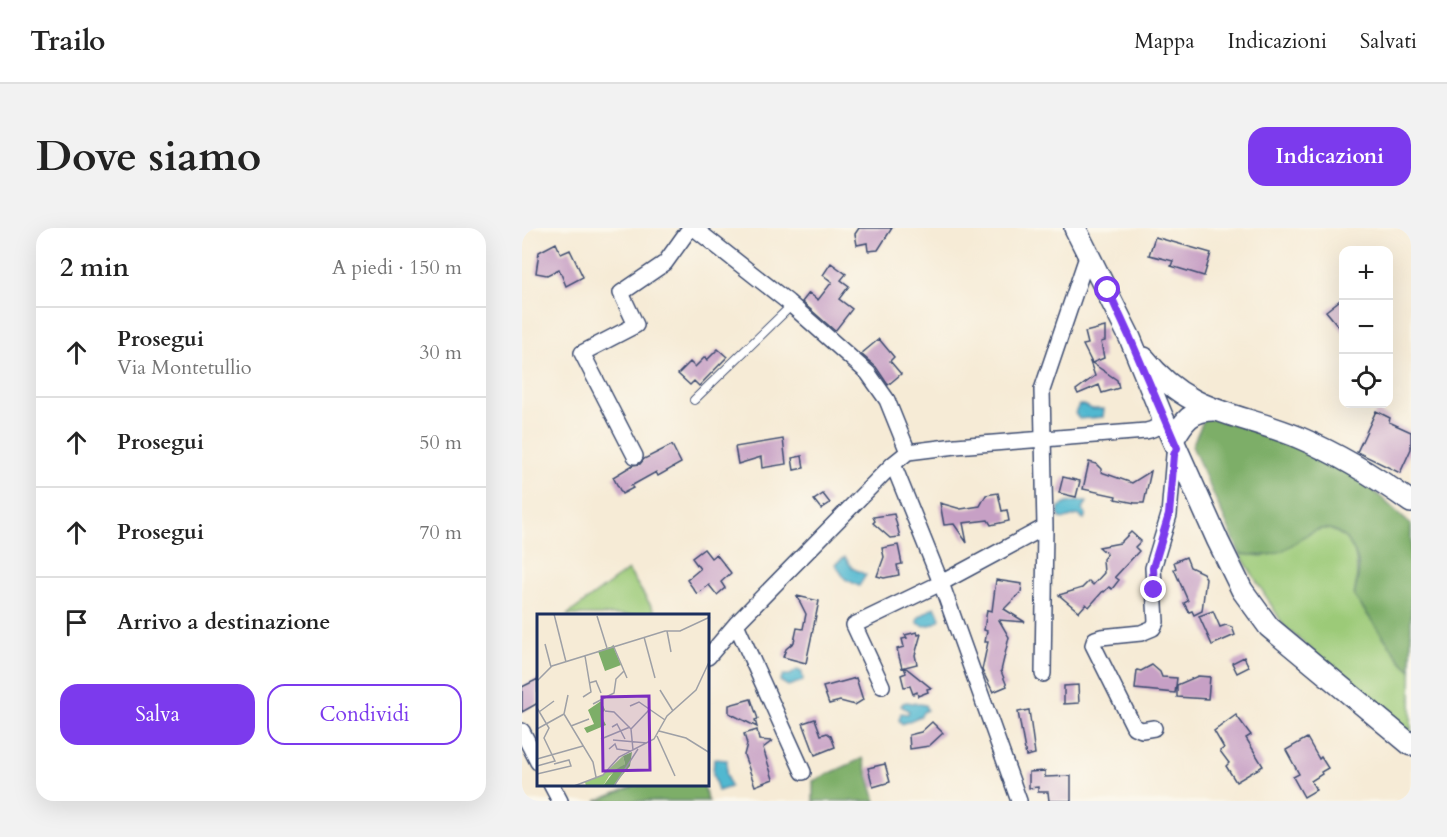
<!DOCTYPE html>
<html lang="it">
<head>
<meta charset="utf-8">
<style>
  :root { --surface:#fff; --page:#f2f2f2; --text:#222; --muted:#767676; --line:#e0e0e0; --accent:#7c3aed }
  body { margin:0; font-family:Cardo,serif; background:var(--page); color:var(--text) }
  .controls { position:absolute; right:18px; top:18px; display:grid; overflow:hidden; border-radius:12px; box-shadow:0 6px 24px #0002 }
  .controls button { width:54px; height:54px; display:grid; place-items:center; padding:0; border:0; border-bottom:2px solid var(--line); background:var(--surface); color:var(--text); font:30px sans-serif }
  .stop { position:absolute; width:18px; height:18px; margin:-14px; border:4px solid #7c3aed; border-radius:50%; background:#fff }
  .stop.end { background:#7c3aed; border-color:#fff; box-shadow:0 2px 6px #0008 }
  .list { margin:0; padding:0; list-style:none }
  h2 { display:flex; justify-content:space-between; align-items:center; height:78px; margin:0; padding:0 24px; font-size:26px }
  h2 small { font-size:20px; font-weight:400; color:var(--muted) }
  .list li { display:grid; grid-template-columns:39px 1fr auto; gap:18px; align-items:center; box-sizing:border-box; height:90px; padding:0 24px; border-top:2px solid var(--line) }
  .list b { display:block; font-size:22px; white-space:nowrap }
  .list p { margin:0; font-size:20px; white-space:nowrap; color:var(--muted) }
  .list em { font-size:20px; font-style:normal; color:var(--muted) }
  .actions { display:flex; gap:12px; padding:18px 24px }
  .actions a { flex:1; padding:14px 0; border:2px solid var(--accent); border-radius:18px; text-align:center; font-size:21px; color:var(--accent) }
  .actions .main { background:var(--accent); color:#fff }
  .icon { flex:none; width:33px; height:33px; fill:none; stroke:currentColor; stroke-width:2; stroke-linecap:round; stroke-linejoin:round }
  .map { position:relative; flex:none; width:889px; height:573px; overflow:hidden; border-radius:18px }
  header { display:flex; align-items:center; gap:36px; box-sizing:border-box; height:84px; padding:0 30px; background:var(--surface); border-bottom:2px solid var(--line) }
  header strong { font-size:28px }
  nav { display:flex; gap:33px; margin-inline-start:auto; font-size:21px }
  .intro { display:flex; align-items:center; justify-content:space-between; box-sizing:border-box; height:144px; padding:0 36px }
  h1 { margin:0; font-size:42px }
  .button { padding:15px 27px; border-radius:18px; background:var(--accent); color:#fff; font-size:21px; font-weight:700 }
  main { display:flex; gap:36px; padding:0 36px }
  aside { flex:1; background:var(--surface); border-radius:18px; box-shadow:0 6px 24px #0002 }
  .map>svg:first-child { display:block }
</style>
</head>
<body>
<header>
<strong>Trailo</strong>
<nav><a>Mappa</a><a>Indicazioni</a><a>Salvati</a></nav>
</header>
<div class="intro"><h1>Dove siamo</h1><a class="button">Indicazioni</a></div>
<main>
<aside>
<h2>2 min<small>A piedi · 150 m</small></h2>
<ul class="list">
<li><svg class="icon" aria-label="ahead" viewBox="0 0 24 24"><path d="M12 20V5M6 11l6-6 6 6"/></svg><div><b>Prosegui</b><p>Via Montetullio</p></div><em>30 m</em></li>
<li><svg class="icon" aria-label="ahead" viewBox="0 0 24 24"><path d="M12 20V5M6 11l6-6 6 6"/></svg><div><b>Prosegui</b></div><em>50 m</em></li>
<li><svg class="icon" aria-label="ahead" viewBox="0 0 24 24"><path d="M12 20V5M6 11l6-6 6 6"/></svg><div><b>Prosegui</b></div><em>70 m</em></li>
<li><svg class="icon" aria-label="arrive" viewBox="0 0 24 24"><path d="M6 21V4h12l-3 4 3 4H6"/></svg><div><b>Arrivo a destinazione</b></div></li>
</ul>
<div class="actions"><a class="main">Salva</a><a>Condividi</a></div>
</aside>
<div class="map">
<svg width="889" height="573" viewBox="0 0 889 573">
  <rect width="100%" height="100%" fill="#fbf7ec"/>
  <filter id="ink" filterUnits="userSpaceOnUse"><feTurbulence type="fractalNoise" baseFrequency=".0167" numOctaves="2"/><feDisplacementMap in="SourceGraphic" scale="12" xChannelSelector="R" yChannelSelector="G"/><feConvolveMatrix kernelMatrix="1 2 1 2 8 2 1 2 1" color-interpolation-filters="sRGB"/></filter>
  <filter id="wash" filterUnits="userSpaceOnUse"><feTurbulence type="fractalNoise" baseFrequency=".008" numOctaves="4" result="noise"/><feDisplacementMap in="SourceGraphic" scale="24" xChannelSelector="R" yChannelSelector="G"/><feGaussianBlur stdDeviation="1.35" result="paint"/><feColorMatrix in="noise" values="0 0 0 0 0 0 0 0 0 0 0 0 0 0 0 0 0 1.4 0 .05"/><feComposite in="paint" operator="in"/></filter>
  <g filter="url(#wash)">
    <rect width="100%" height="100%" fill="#f6ebd6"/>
    <!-- green -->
    <path fill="#9cca78" stroke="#5c7c6b" stroke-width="1.5" d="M803,300c35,9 35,38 29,68l47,65 10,9v66l-127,-110 -44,-72 25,2 49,-25z
      M106,342l29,45h-90z"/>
    <!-- forest -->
    <path fill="#7dae68" stroke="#4c6e63" stroke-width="1.5" d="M683,189l57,14 98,47 51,47v145l-10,-9 -47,-65c2,-11 7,-26 3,-37 -5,-17 -20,-35 -40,-29 -14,5 -26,18 -40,23 -12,4 -24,2 -37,1l-48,-108z
      M341,530l13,43h-63v-20z
      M115,557h67l3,14 2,2h-113z"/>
    <!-- water -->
    <path fill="#51b8d0" stroke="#367497" stroke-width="1.5" d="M557,177h5l8,4h12l-1,8 -24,2 -4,-6z
      M557,273l8,1 -5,8 4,4 -2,5 -6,-4 -13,4 -5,-1 -2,-5 1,-6 8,-4z
      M323,329l7,11 14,7 -7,11 -14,-7 -10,-15z
      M412,379l4,5 2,7c-6,6 -16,10 -23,3l1,-4z
      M275,442l5,2 1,9 -15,5 -8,-5 3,-6h7z
      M385,474l18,3 2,5 -4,2 -2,4 -19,8 -3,-4 2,-7 7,1 1,-3 -8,-5 2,-3z
      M192,531l13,1 -1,14 4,13 -12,4 -5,-17z"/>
    <g id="blocks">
      <!-- building -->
      <path fill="#c7a0c5" d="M337,0h33l-14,22 -10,1 -1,-8 -10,2 -2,-11z
        M633,9l56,16 -7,23 -33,-10 2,-5 -24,-6z
        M34,15l5,11 9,-4 13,27 -17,9 -7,-17 -12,6 -11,-2 3,-21z
        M309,35l15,11 -5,6 8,6 -10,13 13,10 -17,22 -33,-29 7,-9 9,7 14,-18 -9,-7z
        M822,69v36l-18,-22z
        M583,99v14l-4,1 3,16 -12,5 25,17 2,8 -17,5 -3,-8 -21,9 -2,-4 19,-14 -5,-14 2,1 -9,-18 5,-1 -3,-12z
        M357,111l15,18 -4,4 11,13 -13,11 -12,-18 -15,-13z
        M196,121l9,8 -28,29 -5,-5 -4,4 -12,-11 12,-12 5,5 10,-10 2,3z
        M854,183l14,7 -1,4 22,10v17l-11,24 -43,-21z
        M261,211l3,25 -24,4 -1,-11 -23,7 -3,-17z
        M150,217l9,18 -23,13 -2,-4 -25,14 2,2 -11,6 -9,-17 20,-12 7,-1 4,-5z
        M280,228l2,12 -10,2 -2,-12z
        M567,234l7,2 5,5v3l31,11 19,-12 -7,32h-9l-20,-4 1,-3 -33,-7z
        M541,249l17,4 -4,16 -17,-4z
        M476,265l4,18 5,-1 2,11 -18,4 -3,-5 -25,3 4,20 -13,-19 -10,1 -4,-22 21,6 19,-3 6,-11z
        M301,266l7,9 -9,6 -7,-9z
        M372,286l6,23 -10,1 -17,-15 2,-2 -2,-4z
        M609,304l10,9 -6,6 4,4 -24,26 4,3 -7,9 -3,-2 -5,5 -1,-1 -14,16 -3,-3 -7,8 -20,-17 23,-7 7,-7 4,4 11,-12 -1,-14 4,-5 -8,-7 21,-4z
        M376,317l4,19 -5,1 2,10 -15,3 -7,-2 7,-19 -2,-9z
        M182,321l7,9 5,-4 15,19 -10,9 4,6 -8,7 -8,-10 -12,9 -10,-14 13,-11 -8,-11z
        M664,329l4,10 13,6 3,5 -4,33 -8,4 -2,-4 -3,1 -5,-9 4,-2 -14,-32 2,-1 -2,-6z
        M474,352l26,4 -1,8 -17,17 21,13 -26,-2 10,17 -8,34 6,15 -14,6 -11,-22 6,-28h-3l2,-11 -3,-1 3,-20 5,1z
        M275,368l22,5 -13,62 -23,-6 3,-8 8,-7 3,-14 6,1 3,-15z
        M691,383l7,16 6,-2 6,2 3,8 -23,10 -13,-29z
        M395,404l1,3 3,-1 -6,21 2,9 -12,3 26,21 -4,1 1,3 -10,4 -1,-4 -4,2 -3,-8 -6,1 -3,-12 5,-2 -2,-6 -2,1 -5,-19 7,-2 -2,-8 5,-1 -2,-3z
        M722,429l5,10 -12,6 -5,-10z
        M630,437l8,7 2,5 15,1 -2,15 -40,-4 2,-19 4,1z
        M676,448l12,1 -2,22 -31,-2v-12z
        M334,450l7,22 -8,5 -15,-4 -11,3 -6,-17z
        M16,451v24l-16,9v-25z
        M556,457l1,18 -15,1v-18z
        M229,471l7,20 -3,1 2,7 -28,-14v-8z
        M507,482l6,44 -9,2 -8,-44z
        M714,487l15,20 -5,3 17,28 -27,16 -10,-16 3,-3 -9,-12 4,-3 -10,-17z
        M293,491l6,16 6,-2 4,3 4,11 -20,8 -12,-32z
        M410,494l11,11 -14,13 -19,3 -1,-14 12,-3z
        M235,502l2,10 13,1 -9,7 10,31 -18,7 -11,-31 3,-11 -3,-10z
        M785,510l12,21 2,-2 7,11 -7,4 1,2 -11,7 5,9 -12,7 -11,-20 6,-3 -13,-24z
        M363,536l5,18 -17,5 -5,-19z
        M523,543v6l26,-1v25h-22l-1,-9h-10v-5l-9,1v-16z"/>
    </g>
  </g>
  <g filter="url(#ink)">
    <use href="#blocks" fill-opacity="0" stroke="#3c4b70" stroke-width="1.5"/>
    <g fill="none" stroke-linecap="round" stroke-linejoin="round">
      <defs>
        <path id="lane" d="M172,172l98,-95"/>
        <path id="street" d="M172,0l94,74 80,71 19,27 21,52
          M113,228l-53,-103 54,-28 -15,-32 44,-30 25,-35
          M371,236l48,119 78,218
          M214,396l67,148
          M186,429l28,-33 157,-160 15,-12 48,-6 190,-15c10,-2 13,-5 16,-15
          M521,446l2,-147 -3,-137 46,-136
          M360,458l-28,-61 87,-42 104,-56
          M632,500l-12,2 -8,-3 -41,-82 2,-6 6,-2 40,-4 12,-5 3,-6 -3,-54 16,-53 5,-60 3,-7
          M0,503l16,31
          M29,556l9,17"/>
        <path id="secondary" d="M553,0l55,110 32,78 56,125 24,49 27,37 142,118
          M622,130c46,58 95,54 156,80 40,17 76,39 111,64
          M651,212c11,-19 18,-30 41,-30"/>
      </defs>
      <!-- lane casing -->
      <use href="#lane" stroke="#3c4b70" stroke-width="10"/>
      <!-- street casing -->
      <use href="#street" stroke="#3c4b70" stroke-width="18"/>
      <!-- secondary casing -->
      <use href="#secondary" stroke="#3c4b70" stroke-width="24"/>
      <!-- lane -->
      <use href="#lane" stroke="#fff" stroke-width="8"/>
      <!-- street -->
      <use href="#street" stroke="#fff" stroke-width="15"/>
      <!-- secondary -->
      <use href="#secondary" stroke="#fff" stroke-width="21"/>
    </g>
  </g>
  <g fill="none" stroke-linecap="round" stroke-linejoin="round" filter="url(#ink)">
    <!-- route -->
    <path stroke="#7c3aed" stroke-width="8" d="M586,62l22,48 47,110 -3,7 -5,60 -16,53 1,22"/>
  </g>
  <!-- overview -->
  <g transform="translate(15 386)">
    <rect width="172" height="172" fill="#f6ebd6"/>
    <path d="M86,142l2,8 -16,12 -6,10h-17l-1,-4 18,-7z" fill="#9cca78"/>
    <path d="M76,32l8,19 -16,6 -7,-20zM64,87l4,9 -4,5 5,10 -19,8 -3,-5 10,-4 -6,-14zM95,138l-2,14 -17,20h-10l12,-16 10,-6 -2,-8z" fill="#7dae68"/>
    <path fill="none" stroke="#9ea0a6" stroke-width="1.5" d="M17,0l12,48M60,2l10,32M130,17l4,21M107,23l11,41M8,30l6,23M76,31l14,33M0,67l15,-15 113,-35h15l30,-14M52,69l7,-2 5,12M123,76l13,21M46,83l8,-5 -6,-36M56,90l21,-11 2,-14 8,-8M93,92l9,-4 26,18M0,94l12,20 -5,10 11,23 -18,5M68,97l9,1 17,17 2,21M2,98l15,-11M27,100l29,48 3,15M27,100l4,-19M34,112l18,-7M75,113l5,-3 8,15M0,115l27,-15M94,115l18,-19M122,117l27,7 24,15M120,122l18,40M64,125l29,-12M76,126l34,3M72,135l6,-5 2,5 14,2M0,145l46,-13M0,160l34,-8 -2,-6 -15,4M37,172l29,-11 16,-18 35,-18 13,-23 29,-26 14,-30M77,172l24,-37"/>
    <path fill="#7b2cbf" fill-opacity="0.15" stroke="#7b2cbf" stroke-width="3" d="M112,82l1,74 -47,1 -1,-74z"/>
    <rect width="172" height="172" fill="none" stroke="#1b2f5e" stroke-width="3"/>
  </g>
</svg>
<div class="controls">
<button>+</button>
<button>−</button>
<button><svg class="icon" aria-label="locate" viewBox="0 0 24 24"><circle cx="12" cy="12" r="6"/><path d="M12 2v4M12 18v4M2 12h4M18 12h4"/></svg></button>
</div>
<div class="stop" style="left:586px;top:62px"></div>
<div class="stop end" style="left:632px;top:362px"></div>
</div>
</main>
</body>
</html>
